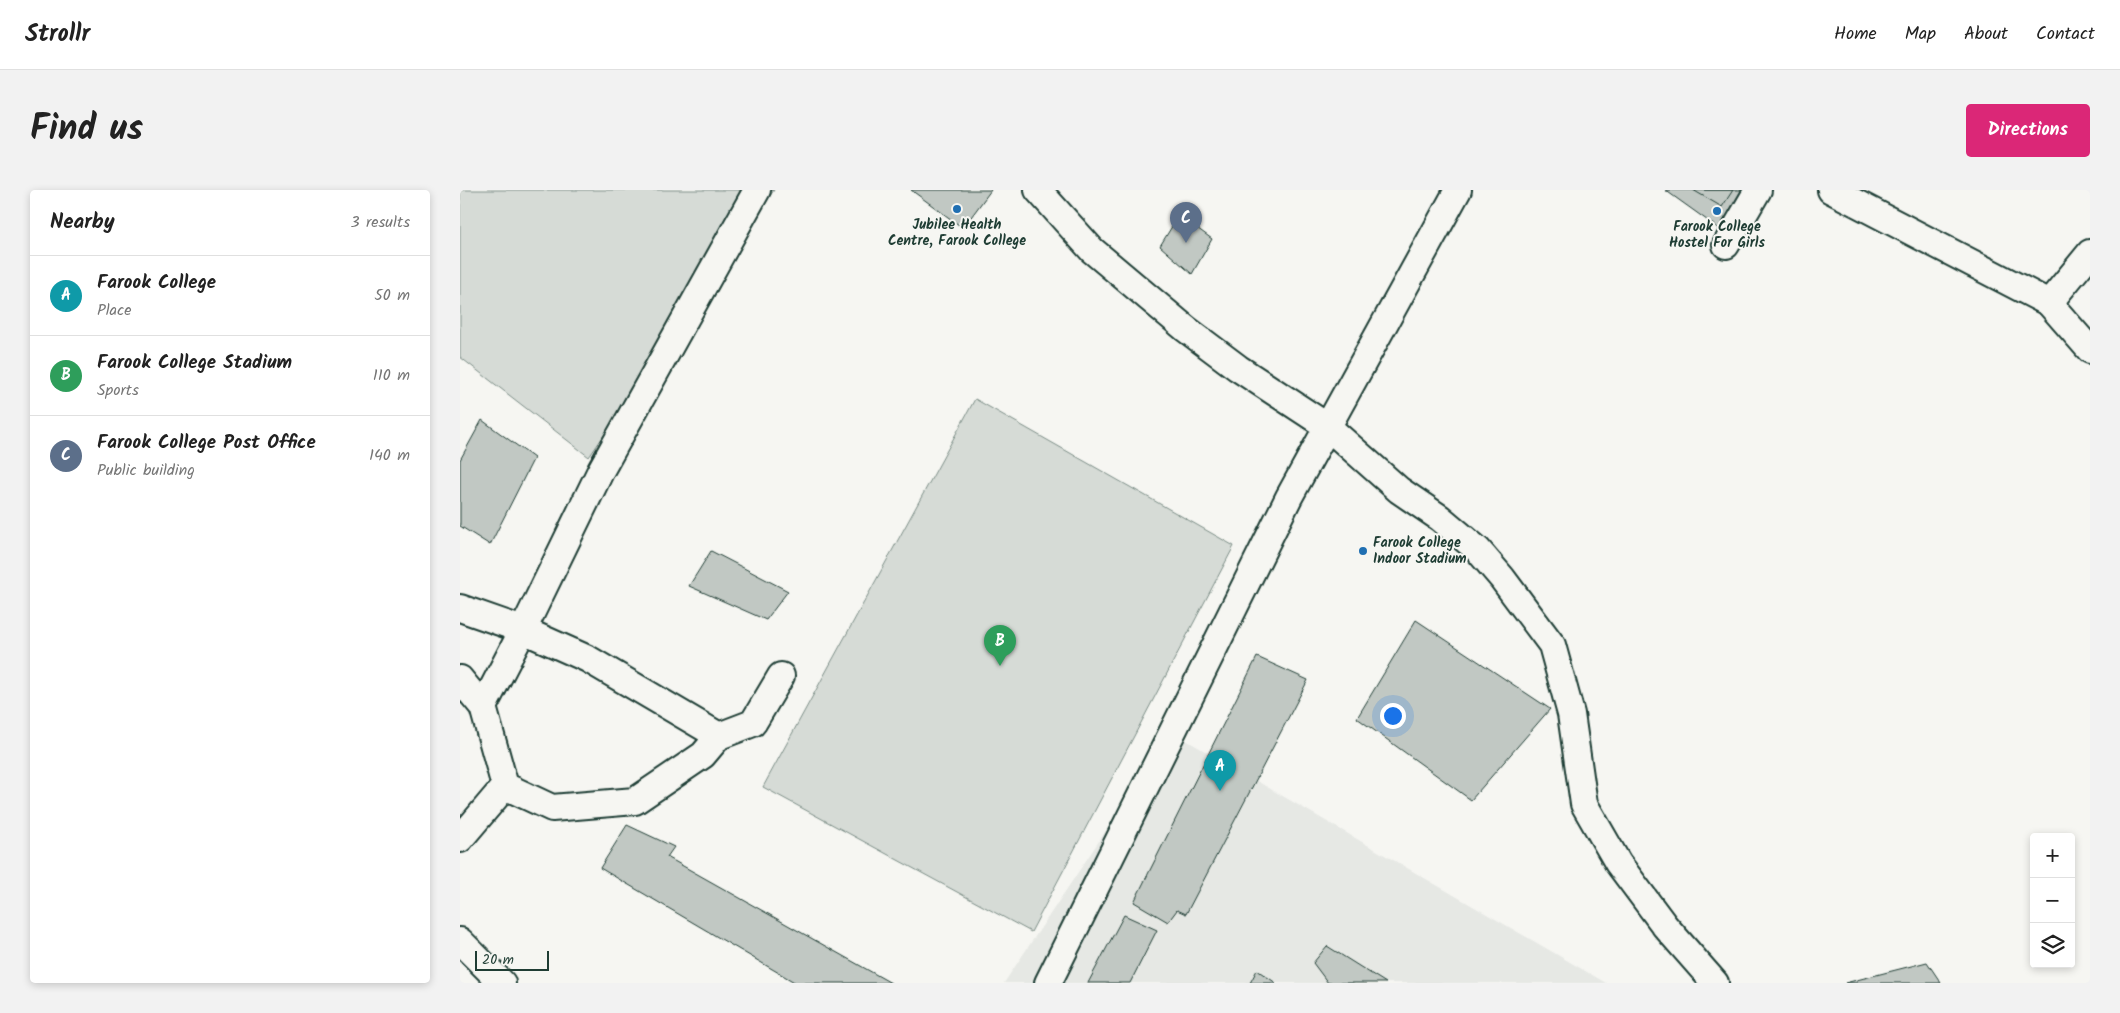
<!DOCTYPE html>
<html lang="en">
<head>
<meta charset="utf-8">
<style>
  :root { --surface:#fff; --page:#f2f2f2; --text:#222; --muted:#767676; --line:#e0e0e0; --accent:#db2777 }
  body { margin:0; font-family:Kalam,sans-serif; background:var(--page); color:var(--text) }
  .controls { position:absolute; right:15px; bottom:15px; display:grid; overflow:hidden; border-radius:5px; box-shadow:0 2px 8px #0003 }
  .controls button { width:45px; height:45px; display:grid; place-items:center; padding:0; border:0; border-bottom:1px solid var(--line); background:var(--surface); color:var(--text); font:25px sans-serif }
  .scale { position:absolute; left:15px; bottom:12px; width:74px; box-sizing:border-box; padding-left:5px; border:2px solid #1f3d34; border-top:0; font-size:14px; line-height:18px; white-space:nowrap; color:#1f3d34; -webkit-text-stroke:4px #f6f6f2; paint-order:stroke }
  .you { position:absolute; left:932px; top:525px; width:18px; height:18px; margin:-12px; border:4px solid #fff; border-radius:50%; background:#1a73e8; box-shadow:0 0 0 8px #1a73e833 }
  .badge { display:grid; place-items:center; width:32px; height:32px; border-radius:50%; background:var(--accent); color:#fff; font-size:16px; font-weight:700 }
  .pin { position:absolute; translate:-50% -41px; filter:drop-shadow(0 1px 2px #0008) }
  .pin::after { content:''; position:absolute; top:26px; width:18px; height:15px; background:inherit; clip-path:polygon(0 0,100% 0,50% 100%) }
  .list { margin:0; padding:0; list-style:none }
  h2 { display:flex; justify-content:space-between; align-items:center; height:65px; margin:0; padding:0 20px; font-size:21px }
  h2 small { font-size:16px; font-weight:400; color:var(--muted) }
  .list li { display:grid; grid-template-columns:32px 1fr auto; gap:15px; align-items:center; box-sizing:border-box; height:80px; padding:0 20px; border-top:1px solid var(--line) }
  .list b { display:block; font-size:19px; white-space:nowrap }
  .list p { margin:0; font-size:16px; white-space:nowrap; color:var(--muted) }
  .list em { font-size:16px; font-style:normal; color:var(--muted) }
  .icon { flex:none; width:28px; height:28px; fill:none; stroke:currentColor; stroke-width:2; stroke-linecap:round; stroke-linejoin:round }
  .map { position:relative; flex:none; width:1630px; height:793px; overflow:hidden; border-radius:5px }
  header { display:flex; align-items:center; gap:30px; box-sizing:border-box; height:70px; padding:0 25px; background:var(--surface); border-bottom:1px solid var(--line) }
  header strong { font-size:24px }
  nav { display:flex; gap:28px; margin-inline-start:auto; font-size:18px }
  .intro { display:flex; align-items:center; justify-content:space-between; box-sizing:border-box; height:120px; padding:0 30px }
  h1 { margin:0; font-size:35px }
  .button { padding:12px 22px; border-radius:5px; background:var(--accent); color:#fff; font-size:18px; font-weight:700 }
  main { display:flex; gap:30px; padding:0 30px }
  aside { flex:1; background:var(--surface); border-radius:5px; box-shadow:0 2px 8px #0003 }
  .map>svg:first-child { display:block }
</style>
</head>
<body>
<header>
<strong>Strollr</strong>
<nav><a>Home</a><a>Map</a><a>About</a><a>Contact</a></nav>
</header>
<div class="intro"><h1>Find us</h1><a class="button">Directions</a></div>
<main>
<aside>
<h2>Nearby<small>3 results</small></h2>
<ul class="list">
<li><span class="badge" style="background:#0f9aa8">A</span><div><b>Farook College</b><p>Place</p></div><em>50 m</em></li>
<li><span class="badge" style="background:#2e9e5b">B</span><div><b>Farook College Stadium</b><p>Sports</p></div><em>110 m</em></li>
<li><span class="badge" style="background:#5c6f8a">C</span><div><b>Farook College Post Office</b><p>Public building</p></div><em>140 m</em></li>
</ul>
</aside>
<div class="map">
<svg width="1630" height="793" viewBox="0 0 1630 793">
  <rect width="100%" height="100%" fill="#f6f6f2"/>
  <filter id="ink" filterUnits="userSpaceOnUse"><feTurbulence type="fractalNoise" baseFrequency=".02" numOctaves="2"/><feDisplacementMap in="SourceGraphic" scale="10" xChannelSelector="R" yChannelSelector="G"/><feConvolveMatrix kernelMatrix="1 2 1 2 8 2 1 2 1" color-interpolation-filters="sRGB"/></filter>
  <g filter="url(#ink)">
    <!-- built -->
    <path fill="#e6e8e4" d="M712,542l434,251h-602z"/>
    <!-- green -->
    <path fill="#d6dbd6" stroke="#7a8c85" d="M0,0h314l-185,267 -129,-100z
      M515,209l259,147 -203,386 -268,-145z"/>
    <!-- building -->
    <path fill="#c1c8c3" stroke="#1f3d34" d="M451,0h80l-28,38z
      M1205,0h86l-26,43z
      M1233,0h40l-11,17z
      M719,25l33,24 -20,35 -32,-28z
      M22,230l52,38 -44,87 -30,-19v-66z
      M251,361l77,40 -22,29 -77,-34z
      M956,430l134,89 -79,91 -114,-82z
      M797,467l51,23 -122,234 -9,-4 -9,12 -34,-20z
      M167,635l47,22 -7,10 224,126h-95l-196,-115z
      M664,725l33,15 -27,53h-42z
      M867,756l59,37h-58l-15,-20z
      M1467,772l14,21h-96z
      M797,780l19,13h-26z"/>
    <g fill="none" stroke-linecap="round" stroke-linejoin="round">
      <defs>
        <path id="minor" d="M578,0l54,60 94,79 52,39 90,59 71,63 41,28 38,32 24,28 50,67 19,69 13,90 34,59 47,63 50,57
          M1371,0l218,113
          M1266,55l32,-55
          M1630,63l-41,50 41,47
          M0,418l63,22 65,29 131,77 34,-13 28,-47
          M0,489l23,28
          M45,596l47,22 83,-7 68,-46 16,-19
          M0,649l45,-53 -22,-79 40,-77 78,-160 156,-280
          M0,751l42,42
          M588,793l241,-486 169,-307"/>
      </defs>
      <!-- minor casing -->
      <use href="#minor" stroke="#1f3d34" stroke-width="30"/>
      <!-- minor -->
      <use href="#minor" stroke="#f6f6f2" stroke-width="26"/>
    </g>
  </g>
  <!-- markers -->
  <g fill="#1f6fb2" stroke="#f6f6f2" stroke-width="2">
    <circle cx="497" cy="19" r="5"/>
    <circle cx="1257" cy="21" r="5"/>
    <circle cx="903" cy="361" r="5"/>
  </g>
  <g text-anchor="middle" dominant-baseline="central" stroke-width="4" stroke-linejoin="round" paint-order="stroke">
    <!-- poi labels -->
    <g font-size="14" font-weight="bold" fill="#1f3d34" stroke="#f6f6f2">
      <text x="497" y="35">Jubilee Health<tspan x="497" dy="16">Centre, Farook College</tspan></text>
      <text x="1257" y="37">Farook College<tspan x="1257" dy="16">Hostel For Girls</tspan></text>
      <text x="913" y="353" text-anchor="start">Farook College<tspan x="913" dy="16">Indoor Stadium</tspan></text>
    </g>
  </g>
</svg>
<div class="controls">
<button>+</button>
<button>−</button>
<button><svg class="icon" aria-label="layers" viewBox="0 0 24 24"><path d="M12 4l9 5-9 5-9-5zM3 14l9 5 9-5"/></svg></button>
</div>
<div class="scale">20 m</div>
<div class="you"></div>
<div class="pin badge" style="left:760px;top:601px;background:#0f9aa8">A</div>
<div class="pin badge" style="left:540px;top:476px;background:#2e9e5b">B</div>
<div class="pin badge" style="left:726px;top:53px;background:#5c6f8a">C</div>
</div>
</main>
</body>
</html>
